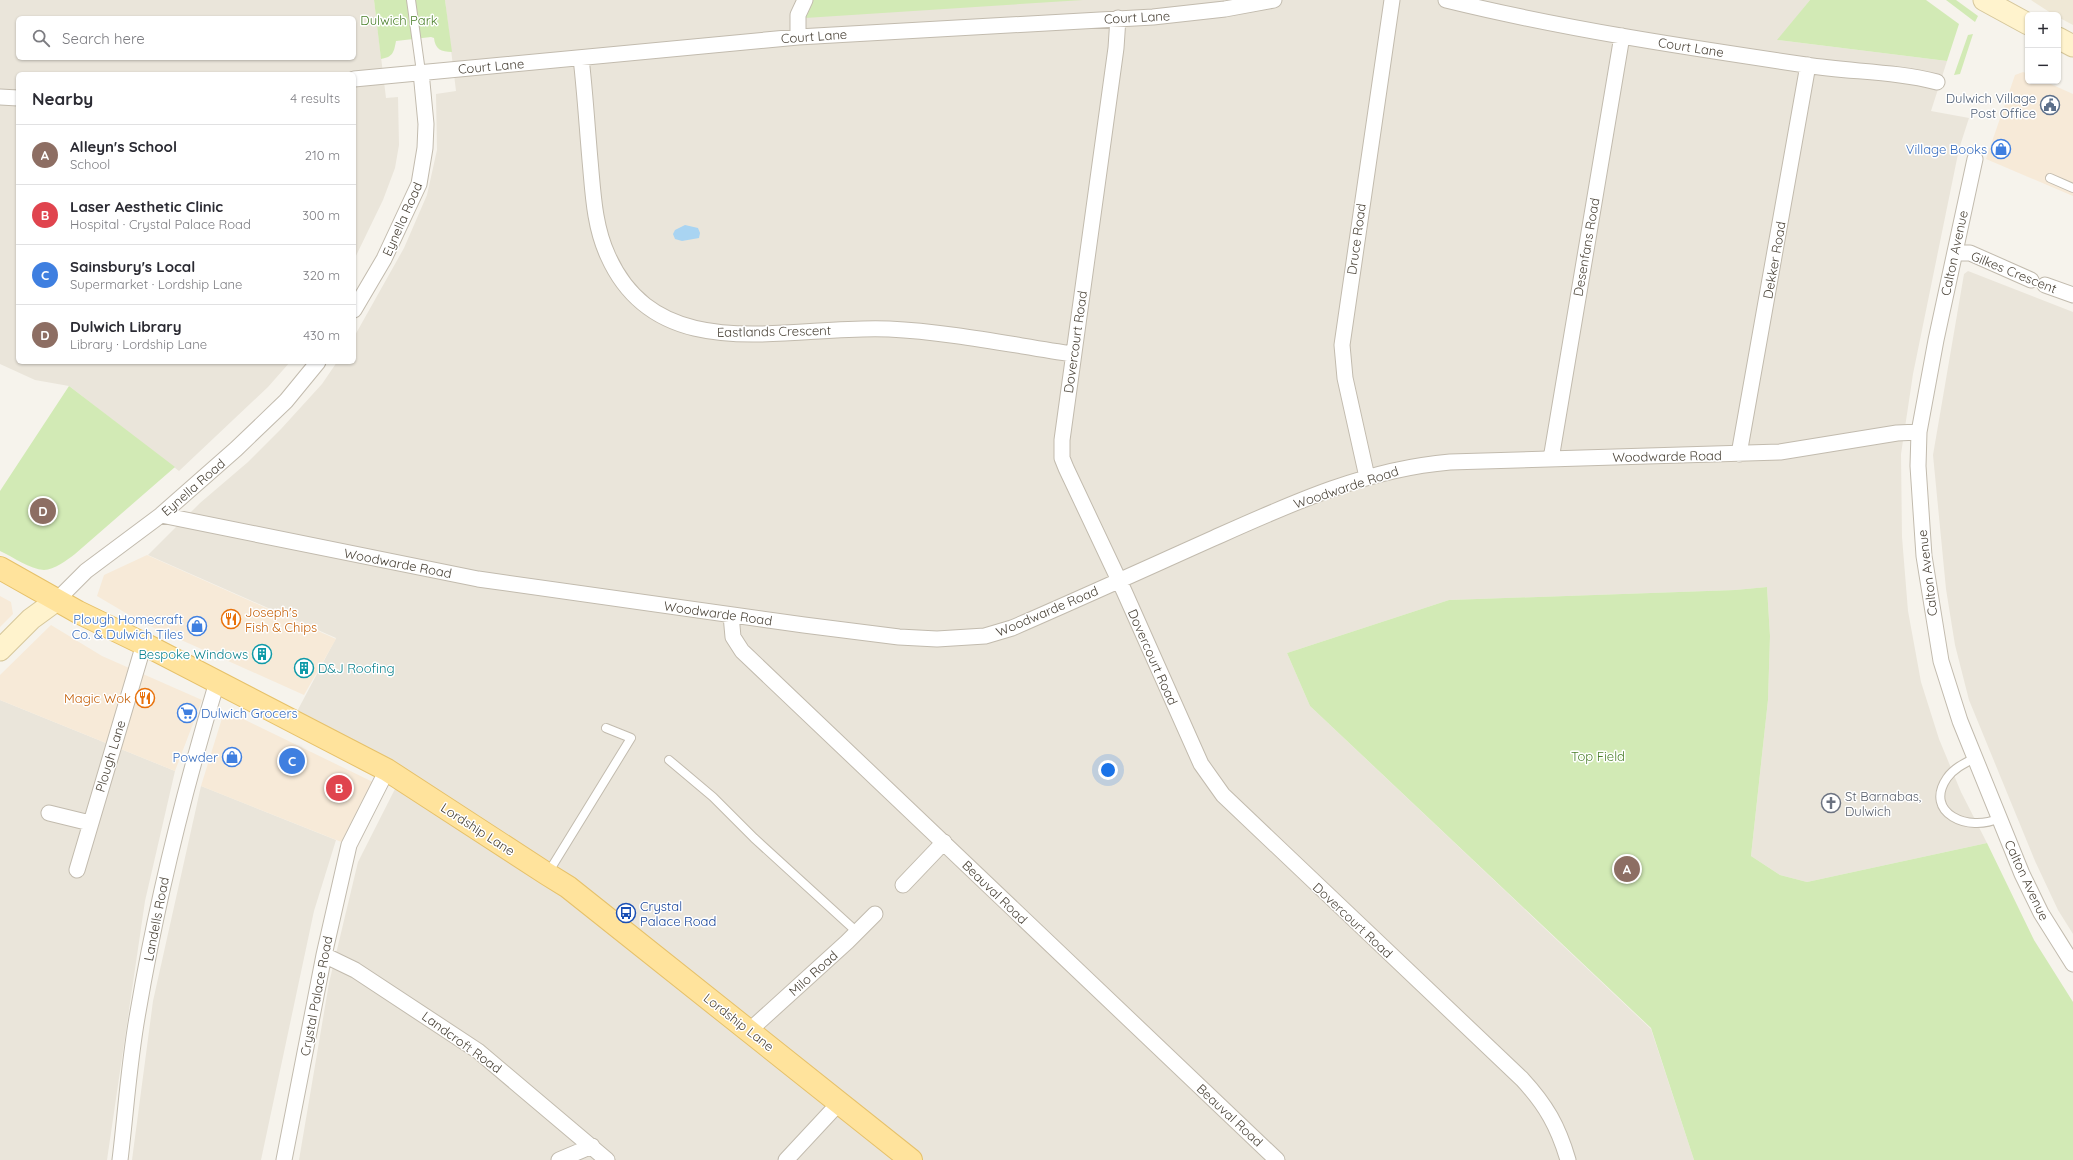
<!DOCTYPE html>
<html lang="en">
<head>
<meta charset="utf-8">
<style>
  :root { --surface:#fff; --page:#f7f7f7; --text:#2b2b33; --muted:#7c7c81; --line:#e1e1e2; --accent:#111827 }
  body { margin:0; font-family:Quicksand,sans-serif; background:var(--page); color:var(--text) }
  .controls { position:absolute; right:12px; top:12px; display:grid; overflow:hidden; border-radius:6px; box-shadow:0 1px 3px #0004 }
  .controls button { width:36px; height:36px; display:grid; place-items:center; padding:0; border:0; border-bottom:1px solid var(--line); background:var(--surface); color:var(--text); font:20px sans-serif }
  .you { position:absolute; left:1108px; top:770px; width:14px; height:14px; margin:-10px; border:3px solid #fff; border-radius:50%; background:#1a73e8; box-shadow:0 0 0 6px #1a73e833 }
  .badge { display:grid; place-items:center; width:26px; height:26px; border-radius:50%; background:var(--accent); color:#fff; font-size:13px; font-weight:700 }
  .pin { position:absolute; translate:-50% -50%; border:2px solid #fff; box-shadow:0 1px 4px #0006 }
  .list { margin:0; padding:0; list-style:none }
  h2 { display:flex; justify-content:space-between; align-items:center; height:52px; margin:0; padding:0 16px; font-size:17px }
  h2 small { font-size:13px; font-weight:400; color:var(--muted) }
  .list li { display:grid; grid-template-columns:26px 1fr auto; gap:12px; align-items:center; box-sizing:border-box; height:60px; padding:0 16px; border-top:1px solid var(--line) }
  .list b { display:block; font-size:15px; white-space:nowrap }
  .list p { margin:0; font-size:13px; white-space:nowrap; color:var(--muted) }
  .list em { font-size:13px; font-style:normal; color:var(--muted) }
  .icon { flex:none; width:22px; height:22px; fill:none; stroke:currentColor; stroke-width:2; stroke-linecap:round; stroke-linejoin:round }
  .map { position:relative; flex:none; width:2073px; height:1160px; overflow:hidden }
  .search { position:absolute; background:var(--surface); box-shadow:0 1px 3px #0004; left:16px; top:16px; width:340px; height:44px; display:flex; align-items:center; gap:10px; box-sizing:border-box; padding:0 14px; border-radius:6px; color:var(--muted); font-size:15px }
  .panel { position:absolute; background:var(--surface); box-shadow:0 1px 3px #0004; left:16px; top:72px; width:340px; height:292px; border-radius:6px }
  .map>svg:first-child { display:block }
</style>
</head>
<body>
<div class="map">
<svg width="2073" height="1160" viewBox="0 0 2073 1160">
  <rect width="100%" height="100%" fill="#f6f3ec"/>
  <!-- residential -->
  <path fill="#eae5da" fill-rule="evenodd" d="M0,0h374l12,98 12,-1 1,48 -4,23 -12,32 -29,60v-186h-336v288h272l-22,25 -89,84 -110,-85 -34,-6 -35,-16zM18,18h336v40h-336z
    M445,0h1365l-32,40 169,21 -16,50 38,7 -10,31 -46,225 -12,80 1,83 6,74 13,71 18,57 22,53 26,51 -180,39 -27,-7 -29,-19 17,-156 2,-64 -3,-49 -32,3 -286,10 -162,53 23,53 341,323 43,131h-777l-345,-275 -279,-166 43,-81 -188,-83 52,-52 48,-41 33,-33 41,-45 15,-22h17v-25l50,-89 23,-53 10,-45 -1,-56 20,-3z
    M1968,271l105,41v622l-15,-24 -23,-49 -66,-161 -14,-55 -9,-56 -13,-134 31,-181z
    M0,700l175,71 -30,130 -38,259h-107z
    M398,783l149,91 364,286h-612l30,-177 29,-121z
    M201,786l135,54 -22,71 -53,249h-129l21,-159z"/>
  <!-- commercial -->
  <path fill="#f7ead8" d="M2023,72l5,2v7h16l29,13v102l-87,-37 29,-84z
    M147,555l189,84 -32,56 -163,-73 -44,-26 7,-21z
    M0,596l11,6 2,12 -13,13z
    M51,625l51,31 100,44 -27,71 -175,-71v-25z
    M229,712l150,73 -30,60 -148,-59 22,-71z"/>
  <!-- education -->
  <path fill="#efe8d6" d="M2031,0h42v25l-15,-8v-2h-4z"/>
  <!-- green -->
  <path fill="#d2eab5" d="M374,0h71l7,52c-11,0 -17,-3 -18,-14l-3,-1 -35,4c-2,11 -3,16 -15,18z
    M810,0h273l-278,18z
    M1810,0h116l33,24 -12,37 -170,-21z
    M1946,0h10l22,16 -3,6z
    M1973,34l-13,40 -6,1 14,-40z
    M69,386l106,81 -100,87c-8,6 -21,16 -31,16 -14,-1 -31,-13 -44,-19v-60z
    M1767,587l3,49 -2,64 -17,156 29,19 27,7 180,-39 47,97 39,62v158h-379l-43,-132 -341,-322 -23,-53 162,-53 286,-10z"/>
  <!-- water -->
  <path fill="#a9d4f2" d="M685,225l13,3 2,5 -1,5 -17,3 -7,-2 -2,-5 2,-4z"/>
  <g fill="none" stroke-linecap="round" stroke-linejoin="round">
    <defs>
      <path id="lane" d="M411,0l10,72
        M2050,178l23,10
        M1975,758c-10,5 -21,10 -28,20 -24,35 22,55 52,40
        M669,760l44,37 41,41 103,94
        M548,873l83,-135 -25,-10"/>
      <path id="street" d="M1446,0c118,29 239,47 360,65 43,7 89,6 131,17
        M1118,18l-2,30 -54,392v18l4,10 58,123 77,173 22,31 299,284c24,26 36,47 46,81
        M798,37v-22l7,-15
        M581,58c4,34 6,68 9,102 3,32 4,66 18,96 51,114 183,68 281,73 61,3 123,16 184,25
        M354,79l444,-42 355,-20 72,-8 49,-9
        M0,97l18,1
        M1975,159l-39,181 -17,92 -1,34 6,90 17,105 19,60 62,153 19,39 32,51
        M1955,253h15l61,27
        M2045,285l28,10
        M354,310l30,-51 35,-75 6,-36 1,-24 -5,-52
        M1739,454l69,-389
        M1551,459l71,-423
        M1367,477l-22,-99 -3,-33 50,-345
        M161,515l317,64 326,46 95,12 38,2 48,-3 27,-8c67,-29 135,-60 202,-90 76,-34 152,-69 236,-76l330,-10 117,-19 22,-1
        M57,600l29,-29 75,-56 75,-66 50,-48 32,-39
        M731,615l2,22 9,14 535,509
        M49,813l41,10
        M77,870l67,-226
        M903,885l41,-43
        M324,955l31,15 123,81 129,109
        M750,1030l97,-88 28,-28
        M120,1160c6,-49 9,-99 18,-148 19,-112 46,-221 79,-330
        M284,1160l40,-205 25,-110 38,-75
        M559,1160l33,-14
        M786,1160l54,-58"/>
      <path id="secondary" d="M1984,0l44,24
        M2058,38l15,8
        M0,650l31,-31 26,-19"/>
      <path id="primary" d="M0,568l78,44 66,32 243,126 160,104 21,13 343,273"/>
    </defs>
    <!-- lane casing -->
    <use href="#lane" stroke="#c2bbae" stroke-width="10"/>
    <!-- street casing -->
    <use href="#street" stroke="#c2bbae" stroke-width="17"/>
    <!-- secondary casing -->
    <use href="#secondary" stroke="#d6c79b" stroke-width="23"/>
    <!-- primary casing -->
    <use href="#primary" stroke="#e6c16a" stroke-width="24"/>
    <!-- lane -->
    <use href="#lane" stroke="#fff" stroke-width="8"/>
    <!-- street -->
    <use href="#street" stroke="#fff" stroke-width="15"/>
    <!-- secondary -->
    <use href="#secondary" stroke="#fff3cd" stroke-width="21"/>
    <!-- primary -->
    <use href="#primary" stroke="#ffe39c" stroke-width="22"/>
  </g>
  <!-- icons -->
  <defs>
    <symbol id="civic-ring" viewBox="-11 -11 22 22"><circle r="9.5" fill="#fff" stroke="#5c6f8a" stroke-width="1.5"/><path d="M-.6-6.5H3V-4.5H.6V-3L4-1V1h2V6H-6V1h2V-1L-.6-3ZM-1.2 2.5V6h2.4V2.5Z" fill="#5c6f8a"/></symbol>
    <symbol id="shop-ring" viewBox="-11 -11 22 22"><circle r="9.5" fill="#fff" stroke="#3f7fe0" stroke-width="1.5"/><path d="M-5-2.5h2.3a2.7 3.5 0 0 1 5.4 0H5L5.5 6h-11ZM-1.5-2.5h3a1.5 2.3 0 0 0-3 0Z" fill="#3f7fe0"/></symbol>
    <symbol id="restaurant-ring" viewBox="-11 -11 22 22"><circle r="9.5" fill="#fff" stroke="#e8710a" stroke-width="1.5"/><path d="M-5-6h1v4h1v-4h1v4h1v-4h1v5L-1.5 .5V6h-2V.5L-5-1ZM5-6V6H3V1.5H1.5Q1.5-4 5-6Z" fill="#e8710a"/></symbol>
    <symbol id="building-ring" viewBox="-11 -11 22 22"><circle r="9.5" fill="#fff" stroke="#0f9aa8" stroke-width="1.5"/><path d="M-4-6H4V6H1V3H-1V6H-4ZM-2.5-4.3h1.7v1.8h-1.7ZM.8-4.3h1.7v1.8H.8ZM-2.5-1h1.7V.8h-1.7ZM.8-1h1.7V.8H.8Z" fill="#0f9aa8"/></symbol>
    <symbol id="supermarket-ring" viewBox="-11 -11 22 22"><circle r="9.5" fill="#fff" stroke="#3f7fe0" stroke-width="1.5"/><path d="M-6-5.5h2.5l.6 2H6L4.5 2H-2.5L-4.4-4H-6ZM-1.5 3.2a1.3 1.3 0 1 0 .1 0ZM3 3.2a1.3 1.3 0 1 0 .1 0Z" fill="#3f7fe0"/></symbol>
    <symbol id="church-ring" viewBox="-11 -11 22 22"><circle r="9.5" fill="#fff" stroke="#6b7280" stroke-width="1.5"/><path d="M-1.2-6h2.4v3.5h3.3v2.4h-3.3V6h-2.4V-.1h-3.3v-2.4h3.3Z" fill="#6b7280"/></symbol>
    <symbol id="bus-ring" viewBox="-11 -11 22 22"><circle r="9.5" fill="#fff" stroke="#1a4fb4" stroke-width="1.5"/><path d="M-5-6H5V4H4V6H2V4H-2V6H-4V4H-5ZM-3.5-4V0h7V-4ZM-3.5 1.2v1.5H-2V1.2ZM2 1.2v1.5H3.5V1.2Z" fill="#1a4fb4"/></symbol>
  </defs>
  <g fill-rule="evenodd">
    <use href="#civic-ring" x="2039" y="94" width="22" height="22"/>
    <use href="#shop-ring" x="1990" y="138" width="22" height="22"/>
    <use href="#restaurant-ring" x="220" y="608" width="22" height="22"/>
    <use href="#shop-ring" x="186" y="615" width="22" height="22"/>
    <use href="#building-ring" x="251" y="643" width="22" height="22"/>
    <use href="#building-ring" x="293" y="657" width="22" height="22"/>
    <use href="#restaurant-ring" x="134" y="687" width="22" height="22"/>
    <use href="#supermarket-ring" x="176" y="702" width="22" height="22"/>
    <use href="#shop-ring" x="221" y="746" width="22" height="22"/>
    <use href="#church-ring" x="1820" y="792" width="22" height="22"/>
    <use href="#bus-ring" x="615" y="902" width="22" height="22"/>
  </g>
  <g text-anchor="middle" dominant-baseline="central" stroke-width="3" stroke-linejoin="round" paint-order="stroke">
    <!-- street labels -->
    <g font-size="13" fill="#4b4439" stroke="#fff">
      <text transform="translate(1137 17) rotate(-3)">Court Lane</text>
      <text transform="translate(814 36) rotate(-4)">Court Lane</text>
      <text transform="translate(1691 47) rotate(9)">Court Lane</text>
      <text transform="translate(491 66) rotate(-5)">Court Lane</text>
      <text transform="translate(402 219) rotate(-66)">Eynella Road</text>
      <text transform="translate(1356 239) rotate(-82)">Druce Road</text>
      <text transform="translate(1586 247) rotate(-80)">Desenfans Road</text>
      <text transform="translate(1954 253) rotate(-78)">Calton Avenue</text>
      <text transform="translate(1774 260) rotate(-80)">Dekker Road</text>
      <text transform="translate(2014 272) rotate(22)">Gilkes Crescent</text>
      <text transform="translate(774 331) rotate(-1)">Eastlands Crescent</text>
      <text transform="translate(1075 342) rotate(-82)">Dovercourt Road</text>
      <text transform="translate(1667 456) rotate(-1)">Woodwarde Road</text>
      <text transform="translate(193 487) rotate(-41)">Eynella Road</text>
      <text transform="translate(1346 487) rotate(-18)">Woodwarde Road</text>
      <text transform="translate(398 563) rotate(11)">Woodwarde Road</text>
      <text transform="translate(1927 573) rotate(-97)">Calton Avenue</text>
      <text transform="translate(1047 611) rotate(-23)">Woodwarde Road</text>
      <text transform="translate(718 613) rotate(8)">Woodwarde Road</text>
      <text transform="translate(1153 657) rotate(66)">Dovercourt Road</text>
      <text transform="translate(110 756) rotate(-73)">Plough Lane</text>
      <text transform="translate(478 829) rotate(33)">Lordship Lane</text>
      <text transform="translate(2027 880) rotate(65)">Calton Avenue</text>
      <text transform="translate(995 892) rotate(44)">Beauval Road</text>
      <text transform="translate(156 919) rotate(-79)">Landells Road</text>
      <text transform="translate(1353 920) rotate(43)">Dovercourt Road</text>
      <text transform="translate(813 973) rotate(-42)">Milo Road</text>
      <text transform="translate(316 996) rotate(-79)">Crystal Palace Road</text>
      <text transform="translate(739 1022) rotate(38)">Lordship Lane</text>
      <text transform="translate(462 1042) rotate(36)">Landcroft Road</text>
      <text transform="translate(1230 1115) rotate(43)">Beauval Road</text>
    </g>
    <!-- park labels -->
    <g font-size="13" fill="#4a7f2a" stroke="#fff">
      <text x="399" y="20">Dulwich Park</text>
      <text x="1598" y="756">Top Field</text>
    </g>
    <!-- service labels -->
    <g font-size="13" fill="#4e5e75" stroke="#fff" text-anchor="end">
      <text x="2036" y="98">Dulwich Village<tspan x="2036" dy="15">Post Office</tspan></text>
    </g>
    <!-- shop labels -->
    <g font-size="13" fill="#366cbe" stroke="#fff" text-anchor="end">
      <text x="1987" y="149">Village Books</text>
      <text x="183" y="619">Plough Homecraft<tspan x="183" dy="15">Co. &amp; Dulwich Tiles</tspan></text>
      <text x="201" y="713" text-anchor="start">Dulwich Grocers</text>
      <text x="218" y="757">Powder</text>
    </g>
    <!-- food labels -->
    <g font-size="13" fill="#c56008" stroke="#fff" text-anchor="start">
      <text x="245" y="612">Joseph's<tspan x="245" dy="15">Fish &amp; Chips</tspan></text>
      <text x="131" y="698" text-anchor="end">Magic Wok</text>
    </g>
    <!-- culture labels -->
    <g font-size="13" fill="#0d838f" stroke="#fff" text-anchor="end">
      <text x="248" y="654">Bespoke Windows</text>
      <text x="318" y="668" text-anchor="start">D&amp;J Roofing</text>
    </g>
    <!-- worship labels -->
    <g font-size="13" fill="#5b616d" stroke="#fff" text-anchor="start">
      <text x="1845" y="796">St Barnabas,<tspan x="1845" dy="15">Dulwich</tspan></text>
    </g>
    <!-- transit labels -->
    <g font-size="13" fill="#164399" stroke="#fff" text-anchor="start">
      <text x="640" y="906">Crystal<tspan x="640" dy="15">Palace Road</tspan></text>
    </g>
  </g>
</svg>
<div class="controls">
<button>+</button>
<button>−</button>
</div>
<div class="you"></div>
<div class="pin badge" style="left:1627px;top:869px;background:#8d6e63">A</div>
<div class="pin badge" style="left:339px;top:788px;background:#e0444e">B</div>
<div class="pin badge" style="left:292px;top:761px;background:#3f7fe0">C</div>
<div class="pin badge" style="left:43px;top:511px;background:#8d6e63">D</div>
<div class="search"><svg class="icon" aria-label="search" viewBox="0 0 24 24"><circle cx="10" cy="10" r="6"/><path d="M15 15l6 6"/></svg>Search here</div>
<section class="panel">
<h2>Nearby<small>4 results</small></h2>
<ul class="list">
<li><span class="badge" style="background:#8d6e63">A</span><div><b>Alleyn's School</b><p>School</p></div><em>210 m</em></li>
<li><span class="badge" style="background:#e0444e">B</span><div><b>Laser Aesthetic Clinic</b><p>Hospital · Crystal Palace Road</p></div><em>300 m</em></li>
<li><span class="badge" style="background:#3f7fe0">C</span><div><b>Sainsbury's Local</b><p>Supermarket · Lordship Lane</p></div><em>320 m</em></li>
<li><span class="badge" style="background:#8d6e63">D</span><div><b>Dulwich Library</b><p>Library · Lordship Lane</p></div><em>430 m</em></li>
</ul>
</section>
</div>
</body>
</html>
